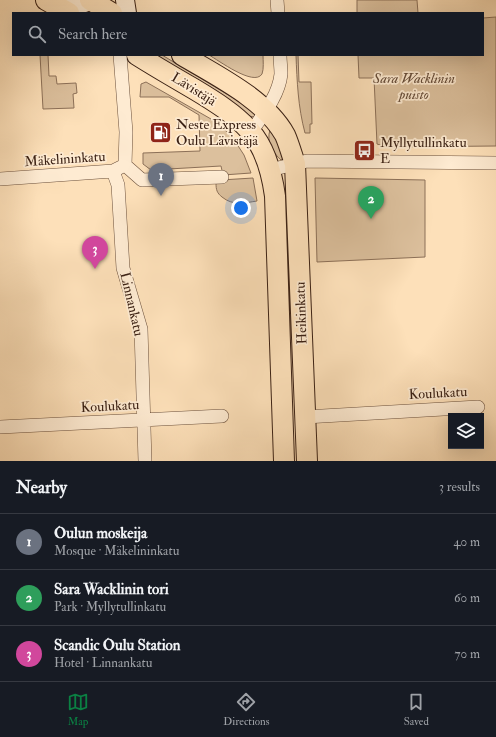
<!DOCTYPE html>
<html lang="en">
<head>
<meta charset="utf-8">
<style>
  :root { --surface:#171b24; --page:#242831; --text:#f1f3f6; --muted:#9ea1a6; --line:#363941; --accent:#0b8043 }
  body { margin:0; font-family:"IM FELL Double Pica",serif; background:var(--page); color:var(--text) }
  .controls { position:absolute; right:12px; bottom:12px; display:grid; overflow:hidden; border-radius:0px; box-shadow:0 4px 16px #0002 }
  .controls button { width:36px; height:36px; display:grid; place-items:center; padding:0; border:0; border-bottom:1px solid var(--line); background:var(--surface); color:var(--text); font:20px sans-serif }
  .you { position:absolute; left:241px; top:208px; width:14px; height:14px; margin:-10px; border:3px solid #fff; border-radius:50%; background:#1a73e8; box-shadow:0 0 0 6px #1a73e833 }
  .badge { display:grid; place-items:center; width:26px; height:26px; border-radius:50%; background:var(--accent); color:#fff; font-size:13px; font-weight:700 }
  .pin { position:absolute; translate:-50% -33px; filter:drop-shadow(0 1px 2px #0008) }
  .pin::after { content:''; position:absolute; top:21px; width:14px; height:12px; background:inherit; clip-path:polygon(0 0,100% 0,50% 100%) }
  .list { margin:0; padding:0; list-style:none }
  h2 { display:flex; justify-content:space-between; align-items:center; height:52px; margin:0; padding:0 16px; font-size:17px }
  h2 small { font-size:13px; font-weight:400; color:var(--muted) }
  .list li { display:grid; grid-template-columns:26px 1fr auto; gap:12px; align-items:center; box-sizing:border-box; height:56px; padding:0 16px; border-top:1px solid var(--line) }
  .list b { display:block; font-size:15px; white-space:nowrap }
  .list p { margin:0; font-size:13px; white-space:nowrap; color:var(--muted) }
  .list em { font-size:13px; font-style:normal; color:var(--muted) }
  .icon { flex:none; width:22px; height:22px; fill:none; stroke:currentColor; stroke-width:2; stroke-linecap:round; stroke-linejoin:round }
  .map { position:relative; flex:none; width:496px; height:461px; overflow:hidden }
  .search { position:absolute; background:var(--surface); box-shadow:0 4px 16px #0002; left:12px; right:12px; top:12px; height:44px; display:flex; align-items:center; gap:10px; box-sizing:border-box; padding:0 14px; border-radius:0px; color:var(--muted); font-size:15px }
  .sheet { height:220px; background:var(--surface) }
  nav { display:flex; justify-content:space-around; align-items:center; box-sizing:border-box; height:56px; border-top:1px solid var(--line); background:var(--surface); font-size:11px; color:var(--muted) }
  nav a { display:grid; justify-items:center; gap:2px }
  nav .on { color:var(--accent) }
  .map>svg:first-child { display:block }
</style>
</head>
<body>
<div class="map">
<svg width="496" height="461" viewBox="0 0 496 461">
  <rect width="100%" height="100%" fill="#fde0b9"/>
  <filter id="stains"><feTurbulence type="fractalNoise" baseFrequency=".005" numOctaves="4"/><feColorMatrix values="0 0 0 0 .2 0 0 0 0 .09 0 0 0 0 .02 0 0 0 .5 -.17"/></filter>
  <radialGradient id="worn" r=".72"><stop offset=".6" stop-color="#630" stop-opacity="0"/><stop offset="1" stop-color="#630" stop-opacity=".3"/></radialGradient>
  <!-- green -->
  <path fill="#dcc09d" stroke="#8c7058" d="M357,0h60l1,13h-61z
    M496,17v129l-109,1 -10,-3 -3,-66h-15l-1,-23h125v-37z
    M40,55h8l1,21h7l1,8 19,-1 1,10 -4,1 1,14 -31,1z
    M154,55h8l83,50 14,10 -4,2 -7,-1z
    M209,55h54c0,5 1,14 -1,19 -8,13 -44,-14 -53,-19z
    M296,55h2l1,27h12l1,42h-2v9h-5c-7,-26 -8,-52 -9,-78z
    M146,82l65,37 20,16 13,20 7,18 -28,2 -2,-9 -70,4 -8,-6v-11l57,-2 -1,-36 -30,-18h-29l1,-13z
    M270,130l6,7 7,21 -2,2c-8,-7 -15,-19 -11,-30z
    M253,178l4,23c-13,2 -24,5 -35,-4 -5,-4 -6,-7 -6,-14l5,-3z
    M315,178l110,2v77l-108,5z"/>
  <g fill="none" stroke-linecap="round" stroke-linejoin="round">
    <defs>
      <path id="street" d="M277,0l1,13
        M120,55l6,77 -1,33
        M251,132c12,-17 28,-37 30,-58 0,-6 -1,-13 -1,-19
        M125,165l17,15 80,-3
        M270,170l37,-9 189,2
        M113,171l5,14 5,83 18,61 4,132
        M0,179l113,-8 12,-6
        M305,417l173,-10
        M0,427l222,-11"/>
      <path id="secondary" d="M125,0l2,13
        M58,7l18,-1 17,-6"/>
      <path id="primary" d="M46,0l23,13
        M90,0l22,13
        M137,55c19,12 38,23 57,34 20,12 41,25 56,42 15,17 22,43 25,65l9,265
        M182,55c35,21 83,44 103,80 4,9 7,20 10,29l12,297"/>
    </defs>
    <!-- street casing -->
    <use href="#street" stroke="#6c513d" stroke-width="14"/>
    <!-- secondary casing -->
    <use href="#secondary" stroke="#3b2114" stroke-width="20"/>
    <!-- primary casing -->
    <use href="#primary" stroke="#3b2114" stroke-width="22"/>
    <!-- street -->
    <use href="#street" stroke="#feebd2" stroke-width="13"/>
    <!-- secondary -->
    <use href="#secondary" stroke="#feebd2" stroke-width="18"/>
    <!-- primary -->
    <use href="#primary" stroke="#fde0b9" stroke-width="20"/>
  </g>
  <!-- icons -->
  <defs>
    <symbol id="fuel-square" viewBox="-11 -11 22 22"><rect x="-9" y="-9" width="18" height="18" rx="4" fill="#8f2418" stroke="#feebd2"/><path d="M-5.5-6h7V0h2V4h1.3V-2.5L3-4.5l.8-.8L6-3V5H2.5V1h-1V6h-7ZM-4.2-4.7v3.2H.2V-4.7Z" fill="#fff"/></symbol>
    <symbol id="bus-square" viewBox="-11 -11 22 22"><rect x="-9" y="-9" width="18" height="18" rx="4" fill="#8f2418" stroke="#feebd2"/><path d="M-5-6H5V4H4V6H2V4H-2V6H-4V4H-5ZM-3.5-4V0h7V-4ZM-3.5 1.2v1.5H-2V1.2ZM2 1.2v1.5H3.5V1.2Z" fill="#fff"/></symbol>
  </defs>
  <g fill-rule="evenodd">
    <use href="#fuel-square" x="148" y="120" width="25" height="25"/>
    <use href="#bus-square" x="352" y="138" width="25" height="25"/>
  </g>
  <g text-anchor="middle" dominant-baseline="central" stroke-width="3.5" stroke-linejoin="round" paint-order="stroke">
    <!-- park labels -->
    <g font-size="14" font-style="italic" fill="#634936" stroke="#feebd2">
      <text x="414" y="78">Sara Wacklinin<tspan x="414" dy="16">puisto</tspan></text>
    </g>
    <!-- street labels -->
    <g font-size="14" fill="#3b2114" stroke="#feebd2">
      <text transform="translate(194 89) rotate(32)">Lävistäjä</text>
      <text transform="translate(65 159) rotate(-4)">Mäkelininkatu</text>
      <text transform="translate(132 304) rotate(77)">Linnankatu</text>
      <text transform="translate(301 313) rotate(-92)">Heikinkatu</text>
      <text transform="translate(438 393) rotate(-3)">Koulukatu</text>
      <text transform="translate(110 406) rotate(-3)">Koulukatu</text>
    </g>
    <!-- poi labels -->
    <g font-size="14" fill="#3b2114" stroke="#feebd2" text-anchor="start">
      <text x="176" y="124">Neste Express<tspan x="176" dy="16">Oulu Lävistäjä</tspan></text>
      <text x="380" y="142">Myllytullinkatu<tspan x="380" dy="16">E</tspan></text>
    </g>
  </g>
  <rect width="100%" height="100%" filter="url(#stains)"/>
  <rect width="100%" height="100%" fill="url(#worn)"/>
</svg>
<div class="controls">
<button><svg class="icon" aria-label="layers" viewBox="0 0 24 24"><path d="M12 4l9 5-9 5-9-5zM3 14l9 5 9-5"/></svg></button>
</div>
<div class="you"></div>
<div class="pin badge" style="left:161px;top:196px;background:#6b7280">1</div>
<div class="pin badge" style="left:371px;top:219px;background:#2e9e5b">2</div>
<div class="pin badge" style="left:95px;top:269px;background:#d1479c">3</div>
<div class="search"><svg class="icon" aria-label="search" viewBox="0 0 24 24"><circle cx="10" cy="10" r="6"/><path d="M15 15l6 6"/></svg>Search here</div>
</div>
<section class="sheet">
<h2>Nearby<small>3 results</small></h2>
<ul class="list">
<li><span class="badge" style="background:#6b7280">1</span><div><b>Oulun moskeija</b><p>Mosque · Mäkelininkatu</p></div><em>40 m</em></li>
<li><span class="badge" style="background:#2e9e5b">2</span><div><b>Sara Wacklinin tori</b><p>Park · Myllytullinkatu</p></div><em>60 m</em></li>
<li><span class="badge" style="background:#d1479c">3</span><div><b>Scandic Oulu Station</b><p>Hotel · Linnankatu</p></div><em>70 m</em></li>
</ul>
</section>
<nav>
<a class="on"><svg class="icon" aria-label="map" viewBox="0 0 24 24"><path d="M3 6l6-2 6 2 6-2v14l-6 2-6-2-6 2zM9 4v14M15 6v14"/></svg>Map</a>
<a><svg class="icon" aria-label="directions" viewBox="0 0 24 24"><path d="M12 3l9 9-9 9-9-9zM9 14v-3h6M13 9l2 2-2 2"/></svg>Directions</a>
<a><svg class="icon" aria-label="saved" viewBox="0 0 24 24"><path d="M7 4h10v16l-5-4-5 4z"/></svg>Saved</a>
</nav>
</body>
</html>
